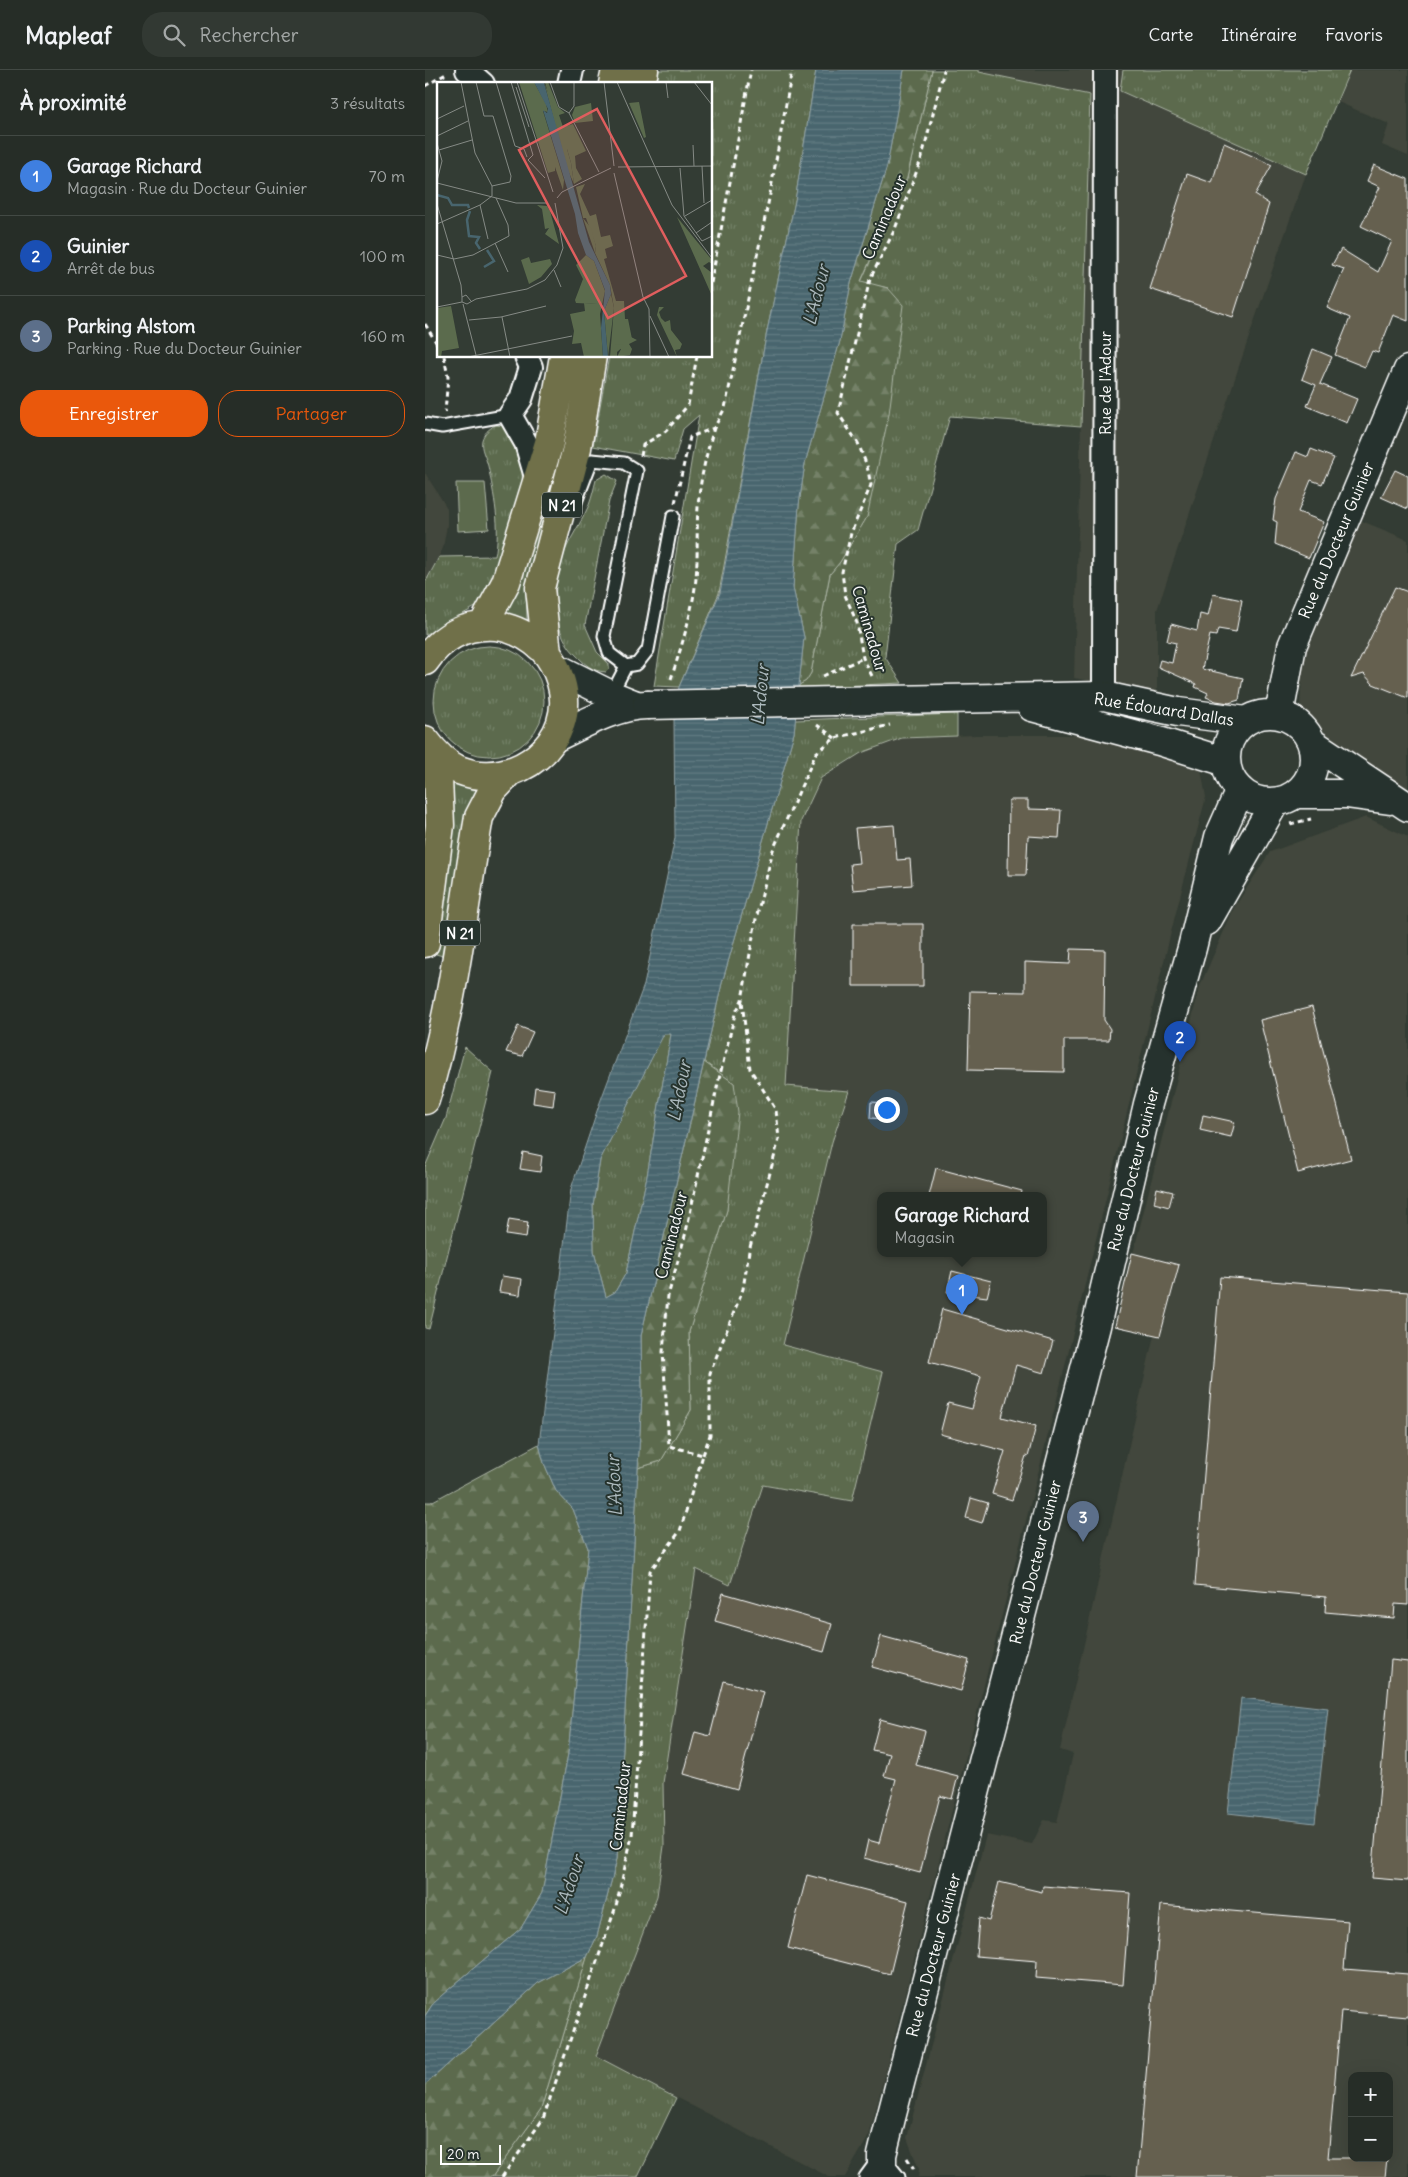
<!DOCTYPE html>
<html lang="fr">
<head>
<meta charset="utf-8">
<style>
  :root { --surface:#262d27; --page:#323933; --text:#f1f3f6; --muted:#a4a8a7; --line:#424944; --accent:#ea580c }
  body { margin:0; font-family:Delius,sans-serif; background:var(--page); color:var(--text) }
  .controls { position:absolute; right:15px; bottom:15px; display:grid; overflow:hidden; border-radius:10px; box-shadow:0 5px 20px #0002 }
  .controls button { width:45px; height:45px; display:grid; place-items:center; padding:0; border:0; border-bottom:1px solid var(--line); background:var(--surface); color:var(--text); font:25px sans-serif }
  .scale { position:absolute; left:15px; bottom:12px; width:61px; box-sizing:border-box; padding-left:5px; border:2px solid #fff; border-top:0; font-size:14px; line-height:18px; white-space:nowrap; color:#fff; -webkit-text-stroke:4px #26332d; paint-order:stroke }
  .you { position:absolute; left:461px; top:1039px; width:18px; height:18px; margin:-12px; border:4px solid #fff; border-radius:50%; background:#1a73e8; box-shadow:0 0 0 8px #1a73e833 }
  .badge { display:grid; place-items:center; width:32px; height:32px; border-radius:50%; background:var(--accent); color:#fff; font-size:16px; font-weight:700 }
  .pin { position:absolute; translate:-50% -41px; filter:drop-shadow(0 1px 2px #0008) }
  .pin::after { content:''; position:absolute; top:26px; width:18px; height:15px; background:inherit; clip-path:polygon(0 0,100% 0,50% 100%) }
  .popup { position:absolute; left:452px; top:1122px; width:170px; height:65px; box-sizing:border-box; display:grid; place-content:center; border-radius:10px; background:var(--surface); filter:drop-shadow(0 1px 4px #0005); font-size:16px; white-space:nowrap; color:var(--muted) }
  .popup b { font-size:19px; color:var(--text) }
  .popup::after { content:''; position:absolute; left:50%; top:100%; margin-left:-10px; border:10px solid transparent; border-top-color:var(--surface) }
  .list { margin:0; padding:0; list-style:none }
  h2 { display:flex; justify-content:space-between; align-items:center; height:65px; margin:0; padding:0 20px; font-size:21px }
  h2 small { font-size:16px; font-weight:400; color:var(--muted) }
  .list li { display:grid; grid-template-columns:32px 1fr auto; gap:15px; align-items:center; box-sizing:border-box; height:80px; padding:0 20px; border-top:1px solid var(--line) }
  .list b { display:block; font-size:19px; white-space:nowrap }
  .list p { margin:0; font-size:16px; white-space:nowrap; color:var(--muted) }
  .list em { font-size:16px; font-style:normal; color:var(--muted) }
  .actions { display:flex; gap:10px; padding:15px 20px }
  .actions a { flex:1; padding:11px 0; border:1px solid var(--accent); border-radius:20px; text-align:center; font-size:18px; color:var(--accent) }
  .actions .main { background:var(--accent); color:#fff }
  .icon { flex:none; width:28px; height:28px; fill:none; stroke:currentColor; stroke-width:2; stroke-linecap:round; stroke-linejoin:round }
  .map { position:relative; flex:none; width:983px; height:2107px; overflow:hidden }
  header { display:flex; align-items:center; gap:30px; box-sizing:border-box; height:70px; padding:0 25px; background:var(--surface); border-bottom:1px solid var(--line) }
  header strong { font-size:24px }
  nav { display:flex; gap:28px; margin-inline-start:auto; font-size:18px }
  .search { width:350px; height:45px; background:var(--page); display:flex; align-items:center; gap:12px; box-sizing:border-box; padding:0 18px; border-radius:20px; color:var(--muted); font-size:19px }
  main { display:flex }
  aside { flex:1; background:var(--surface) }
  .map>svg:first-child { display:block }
</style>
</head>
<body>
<header>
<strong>Mapleaf</strong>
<div class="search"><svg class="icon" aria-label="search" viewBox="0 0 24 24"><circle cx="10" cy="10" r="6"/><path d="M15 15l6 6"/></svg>Rechercher</div>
<nav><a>Carte</a><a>Itinéraire</a><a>Favoris</a></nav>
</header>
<main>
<aside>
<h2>À proximité<small>3 résultats</small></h2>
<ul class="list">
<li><span class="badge" style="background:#3f7fe0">1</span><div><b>Garage Richard</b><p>Magasin · Rue du Docteur Guinier</p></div><em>70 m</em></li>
<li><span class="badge" style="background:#1a4fb4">2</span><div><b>Guinier</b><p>Arrêt de bus</p></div><em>100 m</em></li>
<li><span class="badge" style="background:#5c6f8a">3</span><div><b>Parking Alstom</b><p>Parking · Rue du Docteur Guinier</p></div><em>160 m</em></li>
</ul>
<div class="actions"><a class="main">Enregistrer</a><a>Partager</a></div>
</aside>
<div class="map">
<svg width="983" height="2107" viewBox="0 0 983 2107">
  <defs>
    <pattern id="grass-tufts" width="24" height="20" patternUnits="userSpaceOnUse" patternTransform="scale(1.25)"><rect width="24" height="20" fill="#5b6b4d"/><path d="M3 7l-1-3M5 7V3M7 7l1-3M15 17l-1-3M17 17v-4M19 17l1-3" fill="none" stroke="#748168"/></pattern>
    <pattern id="forest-firs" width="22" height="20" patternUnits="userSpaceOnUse" patternTransform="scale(1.25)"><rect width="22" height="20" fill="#5b6b4d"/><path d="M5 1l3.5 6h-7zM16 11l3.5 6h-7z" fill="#748168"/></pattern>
    <pattern id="water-rules" width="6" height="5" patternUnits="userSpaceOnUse" patternTransform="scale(1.25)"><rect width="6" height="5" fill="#48656e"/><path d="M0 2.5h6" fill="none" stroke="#637c84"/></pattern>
  </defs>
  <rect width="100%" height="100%" fill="#333c34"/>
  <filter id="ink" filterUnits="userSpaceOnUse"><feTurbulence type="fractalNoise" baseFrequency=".02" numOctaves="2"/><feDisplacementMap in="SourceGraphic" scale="10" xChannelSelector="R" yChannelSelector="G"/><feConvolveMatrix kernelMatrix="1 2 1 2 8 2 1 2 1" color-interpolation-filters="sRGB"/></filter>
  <g filter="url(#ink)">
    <!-- built -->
    <path fill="#42473c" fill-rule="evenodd" d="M554,0h144l-3,21 186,83 -51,145 -98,291v82l-83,-14 16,-583 -112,-23z
      M925,0h58v86l-26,-11 7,-21 -51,-22z
      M0,403l22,35v17l-4,23 -18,35z
      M937,451l46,19v251l-83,-58 -25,-24 3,-54 12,-37z
      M549,665h106l38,7 83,28 5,27 -31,119 -120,491 -186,729 -24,41h-16l-233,-121 61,-160 7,-50 -1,-63 33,-214 34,16 32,-100 121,-113 -100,-27 49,-203 17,-51 -63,-5 15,-265 20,-42 40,-26 41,-15zM456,1126h162v58h-162z
      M941,747l42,20v1340h-490l1,-8 -12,-31 79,-303 46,9 12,-24 13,2 16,-68 -13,-4 94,-415 -39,-9 85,-340 34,-78 36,-56zM927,2006h37v82h-37z"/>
    <!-- grass -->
    <path fill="url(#grass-tufts)" stroke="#adb5a6" d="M234,0h157l-21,131 -28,130 -48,262 -40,94 -25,-1 45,-271 -16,14 -9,32 -81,-15 16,-90h102v-272h-54z
      M507,0h47v2l111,23 -9,331 -131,-10 -32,114 -20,14 -13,113 17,26 -104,5 1,-3 7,-4 5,-8 19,-99 10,-12 27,-45 21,-229 -27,-6 46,-104z
      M698,0h227l-44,104 -186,-83z
      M70,355l12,1 22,47 -33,106 -17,26 -54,30v-52l14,-26 56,-1c6,-28 -1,-62 -7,-90 -2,-9 -8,-17 -6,-26 2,-7 7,-11 13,-15z
      M181,404l11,7 -8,20 -24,124 12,27 12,12v5l-3,3c-15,-1 -21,-8 -31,-18 -25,-25 -23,-71 -11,-101 7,-17 18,-31 25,-48 3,-8 5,-17 7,-25z
      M110,446l11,5 -20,67 1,32 -26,-8z
      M9 631a55 55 0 1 1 110 0a55 55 0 1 1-110 0Z
      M532,644v22l-55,2 -41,15 -40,25 -20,43 -15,265 63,5 -17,51 -49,203 100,27 -31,129 -89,-16 -33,100 -34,-16 -33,214 1,63 -7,50 -61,160 80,42 -38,79h-146l49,-68 46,-152 10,-21 20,-77 21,-391 23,-7 30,-51 -2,-78 38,-122 7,-127 -30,-21 18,-79 72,-250 1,-13z
      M23,711l34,9 -36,167 -10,-3 14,-141z
      M239,963l7,1 -24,142 -21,97 -11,19 -9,5 -12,-46 -1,-46 7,-45z
      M40,977l28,25 -64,257 -4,-1v-161l21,-49z"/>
    <!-- forest -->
    <path fill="url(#forest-firs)" stroke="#adb5a6" d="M479,0h28l-25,108 -46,103 27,7 15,17 -14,109 -22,103 -27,45 -10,12 -19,99 -5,8 -7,4 5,-48 -11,-49 6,-83 6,-42 35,-122 11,-58 36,-117z
      M279,992l30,21 4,29 -11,98 -38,122 2,78 -30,51 -23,7 4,-74 -1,-58z
      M114,1374l5,19 12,28 17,18 15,39 -20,206 -26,139 -21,35 -87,74 -9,14v-514h6z
      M162,1887l-46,152 -49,68h-67v-92l113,-102z"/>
    <!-- pitch -->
    <path fill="#5b6b4d" stroke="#adb5a6" d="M31,413h29l4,46 -31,2z"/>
    <!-- water -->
    <path fill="url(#water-rules)" stroke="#91a3a8" fill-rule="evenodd" d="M391,0h88l-17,96 -36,117 -11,58 -35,122 -6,42 -6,83 11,49 -10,96 -72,250 -81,353 1,58 -25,465 -20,77 -10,21 -49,26 -113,102v-69l9,-14 87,-74 21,-35 26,-139 20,-206 -15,-39 -17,-18 -12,-28 -5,-19 32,-255 28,-84 45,-120 31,-147 -1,-118 5,-33 41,-94 47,-262 28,-130zM239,964h7l-24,142 -21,97 -11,19 -9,5 -12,-46 -1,-46 7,-45z
      M816,1628l87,10 -13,115 -87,-10z"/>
    <!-- building -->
    <path fill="#65614f" stroke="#fff" d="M799,73l48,22 -17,30 14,9 -36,113 -83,-28 37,-115 25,9z
      M949,95l34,14v142l-15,-6 -15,38 -6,-2 -7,16 -30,-12 15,-37 -23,-10 17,-39 -12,-4 9,-16 37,23 14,-31 -31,-15 19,-39 -13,-6z
      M888,279l19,8 -12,27 37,15 -10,24 -40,-17 9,-21 -14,-6z
      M886,379l23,9 -12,26 -11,-4 -13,32 26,10 -15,36 -34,-14 2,-22 -4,-2 3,-21 20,-47 12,5z
      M970,400l13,6v33l-27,-12z
      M970,517l13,5v106l-35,-14 -9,-10 -13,4z
      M788,524l29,6 -6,32 -18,-3 -2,7 -6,-1 -8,34 41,9 -4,22 -10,3 -13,-2 -10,-4 2,-4 -13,-6 1,-3 -38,-17 2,-7 12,3 4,-20 -9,-2 4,-17 26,7 3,-17 8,2z
      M584,730h19v9l33,1 -2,28 -31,-2 -2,39h-18z
      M469,755l3,35 13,-1 2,26 -59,5 -3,-26 9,-1 -4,-35z
      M428,854h70v62h-70z
      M646,879l34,1 -1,70 6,9 -1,11h-45v32l-96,-2 2,-79 55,1v-30l45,2z
      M887,937l39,152 -53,14 -38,-153z
      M93,956l15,6 -11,24 -16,-4z
      M110,1017l20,3 -2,16 -20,-3z
      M446,1032l17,1 -1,16 -17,-1z
      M778,1045l32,7 -4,15 -31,-7z
      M98,1082l19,4 -2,16 -20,-3z
      M511,1098l86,23 -1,5h-92z
      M732,1118l16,4 -4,15 -15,-4z
      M84,1149l19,3 -2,16 -20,-3z
      M707,1183l47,12 -19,71 -45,-10z
      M527,1201l39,10 -4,16 -40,-5z
      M77,1206l20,3 -2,16 -21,-3z
      M795,1207l188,15v313l-13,-1 -1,14 -69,-6 1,-15 -131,-12z
      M517,1239l111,32 -9,32 -28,-8 -14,52 34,9 -8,31 -2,-1 -14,44 -20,-6 13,-43 -65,-17 8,-31 24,6 9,-33 -52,-14z
      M546,1428l17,5 -6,20 -16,-5z
      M298,1523l109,31 -8,28 -109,-31z
      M456,1566l88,24 -8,31 -89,-24z
      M966,1590l17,2v219l-36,-3z
      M299,1611l39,11 -26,97 -53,-15 11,-42 15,4z
      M455,1649l45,12 -9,34 42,11 -6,23 -12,-3 -20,77 -56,-15 4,-18 11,3 17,-64 -12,-3 6,-22 -18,-4z
      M382,1805l101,26 -18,73 -102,-26z
      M574,1812l43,10 1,-6 87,7 -7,92 -87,-7 1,-17 -61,-5 3,-38 10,3z
      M736,1835l187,16 -4,48 64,5v43l-67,-6 -13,147h59l-2,19h-248z"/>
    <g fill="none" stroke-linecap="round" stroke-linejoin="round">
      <defs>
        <path id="lane" d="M0,354l17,3 68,-12
          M149,437l18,-47 32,3 13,8 -33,165 5,17 17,13 -15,29
          M201,596l11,-2 11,-14 25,-134
          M461,2091l13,16
          M440,2107l11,-15"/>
        <path id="street" d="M42,0l16,14
          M144,14l3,-14
          M101,286l5,11 -10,32 -11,16 16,28 11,37
          M679,626l1,-626"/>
        <path id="secondary" d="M132,598l54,27 25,10
          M411,631l268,-5 74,16 68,9
          M607,637l127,34 67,21
          M801 688a44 44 0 1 1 88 0a44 44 0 1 1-88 0Z
          M854,645l13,-69 116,-276
          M129,668c28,-13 62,-33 93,-33
          M887,673l96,64
          M872,724h49l44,6
          M782,851l68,-119
          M457,2107v-22l9,-37 205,-792 52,-222 44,-156 27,-111 21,-47"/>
        <path id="primary" d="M188,14l3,-14
          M216,14l3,-14
          M58,555l23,-43 43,-139 15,-87
          M122,583l-7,-65 37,-140 15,-92
          M0,591c17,-25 41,-37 71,-35 19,2 33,10 47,23 9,9 14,20 18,33 18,59 -46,110 -102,88 -14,-6 -25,-18 -34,-30
          M0,873l15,-118 -3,-70
          M0,1030c28,-90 38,-189 54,-283l14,-27 16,-17"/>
      </defs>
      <!-- lane casing -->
      <use href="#lane" stroke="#fff" stroke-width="15"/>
      <!-- street casing -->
      <use href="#street" stroke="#fff" stroke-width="26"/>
      <!-- secondary casing -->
      <use href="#secondary" stroke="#fff" stroke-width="31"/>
      <!-- primary casing -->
      <use href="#primary" stroke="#fff" stroke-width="31"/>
      <!-- path -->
      <path stroke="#fff" stroke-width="3" stroke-dasharray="5 4" stroke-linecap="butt" d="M0,16l21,-12
        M286,213l40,-213
        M0,254l14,23
        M19,286l4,21 -3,35
        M216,386l2,-11 23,-14 22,-26 9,-49
        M250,433l15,-66 24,-9 11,-20 45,-214 22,-124
        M398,606l40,-18
        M447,606l-9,-18 -6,-35 -12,-28 -3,-23 9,-39 20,-48 -4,-19 -9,-23 -20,-30 32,-134 25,-50 27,-72 22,-87
        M246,609c9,-28 18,-56 23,-85 5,-29 2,-58 4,-87 2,-27 8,-52 16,-79
        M392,655l18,13
        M865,754l21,-5
        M278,1385l7,-20v-62l33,-84 6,-38 30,-112 -3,-29 -26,-41 -8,-68
        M482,2088l7,11
        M77,2107l41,-58 73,-213 16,-70 18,-265 30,-40 23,-76 -34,-9 -6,-94 5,-56 18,-64 32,-149 17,-69 7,-14 14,-81 17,-69 43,-97 19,-15 55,-13"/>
      <!-- lane -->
      <use href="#lane" stroke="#26332d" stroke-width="11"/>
      <!-- street -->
      <use href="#street" stroke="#26332d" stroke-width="22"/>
      <!-- secondary -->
      <use href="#secondary" stroke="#26332d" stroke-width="28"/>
      <!-- primary -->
      <use href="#primary" stroke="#70704a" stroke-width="28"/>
      <defs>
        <path id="secondary-bridge" d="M222,635l189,-4"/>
      </defs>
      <!-- secondary-bridge casing -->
      <use href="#secondary-bridge" stroke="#fff" stroke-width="31" stroke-linecap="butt"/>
      <!-- secondary-bridge -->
      <use href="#secondary-bridge" stroke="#26332d" stroke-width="28"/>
    </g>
  </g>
  <g text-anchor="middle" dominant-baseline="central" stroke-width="4" stroke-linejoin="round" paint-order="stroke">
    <!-- shield labels -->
    <g fill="#26332d" stroke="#bec2c0" stroke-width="1">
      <rect x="117" y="422.5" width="40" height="25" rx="4"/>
      <rect x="15" y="850.5" width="40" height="25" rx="4"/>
    </g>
    <g font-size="15" font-weight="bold" fill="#fff">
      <text x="137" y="435">N 21</text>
      <text x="35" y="863">N 21</text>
    </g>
    <!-- street labels -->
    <g font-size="16" fill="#fff" stroke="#26332d">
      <text transform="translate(459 147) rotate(-67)">Caminadour</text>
      <text transform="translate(680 313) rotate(-90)">Rue de l'Adour</text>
      <text transform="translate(911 470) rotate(-67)">Rue du Docteur Guinier</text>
      <text transform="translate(445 559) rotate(74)">Caminadour</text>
      <text transform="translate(739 639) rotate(9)">Rue Édouard Dallas</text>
      <text transform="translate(708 1099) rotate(-76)">Rue du Docteur Guinier</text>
      <text transform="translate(246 1165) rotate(-76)">Caminadour</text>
      <text transform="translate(610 1492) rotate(-76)">Rue du Docteur Guinier</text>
      <text transform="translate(195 1736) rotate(-84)">Caminadour</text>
      <text transform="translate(508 1885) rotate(-75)">Rue du Docteur Guinier</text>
    </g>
    <!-- water labels -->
    <g font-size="18" font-style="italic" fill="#adbabe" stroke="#26332d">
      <text transform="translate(391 225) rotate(-76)">L'Adour</text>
      <text transform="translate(335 625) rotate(-85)">L'Adour</text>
      <text transform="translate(254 1021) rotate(-79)">L'Adour</text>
      <text transform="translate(189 1416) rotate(-93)">L'Adour</text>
      <text transform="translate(144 1815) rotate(-72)">L'Adour</text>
    </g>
  </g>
  <!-- overview -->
  <g transform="translate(12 12)">
    <rect width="275" height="275" fill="#333c34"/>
    <path d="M82,0h15l12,22 2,8 -5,-1 21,69 -1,10 -8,-23v4l-7,2zM108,0h3l10,25 7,6 -6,2 4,12 10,-3 13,27 -11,5 1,12 6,11 -8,5 -3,-21 -4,-14h-5zM202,20l7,35 -2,1 -15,-35zM154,21l2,18 -18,2 -3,-8 3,-8zM148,102l-5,10 10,22 6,-2 5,23 9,-2 3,11 -8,3 2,9 -3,1 12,42h8l1,18h3l4,20 -15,13v5h-7l4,-49 -4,-23 -15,-32 1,-7 -10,-28h-3l-7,-31zM100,123l10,1 3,5 9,33 -14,-10 4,-6 -4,1 -3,-20zM240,135l35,43v4l-3,-2 -6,4 9,7v23zM92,175l2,6 19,-4 2,5 -11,13 -12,7 -8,-24zM147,221l13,1v53h-13l-3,-14 -9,1 2,-13 -4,-17 15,-3zM14,224l8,42 -17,3 -1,6h-4v-49zM222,225h5l-5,5 2,6 4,4 5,-2 1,10 11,14 -2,5 -5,1 2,7 -20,-42z" fill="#5b6b4d"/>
    <path d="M107,0l8,20 10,47h5l4,14 3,21 -8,-18zM146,136l8,10 5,18 -1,7zM149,173l8,6 11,30 -5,23 3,43h-6v-53l-21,-1 -1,-3 8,-21 -7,-14zM174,212l3,14 -6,49 -4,-46zM194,255l6,3 -8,4 3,5 -2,6 -13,2 4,-8 -6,-4 9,-1z" fill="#5b6b4d"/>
    <path d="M97,0l10,1 45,159 21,43 1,9 -7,17 4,46h-5l-2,-29 4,-38 -11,-29 -8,-6 -8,-22 -3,-19 -32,-104 4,3 1,-4z" fill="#48656e"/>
    <path fill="none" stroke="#48656e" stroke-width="2.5" d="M0,113l11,3 4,7h16l1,3M33,129l-3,9 2,16 10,1 -3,6 4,6M47,185l10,-6 -7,-11"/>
    <path fill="none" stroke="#858a85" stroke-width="1" d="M39,0l8,34h9l18,60 -1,6 -18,4M59,0l19,64 9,3 3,8M74,0l22,73M80,0l36,110M113,0l9,25 10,6 30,59M167,0l10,84M180,0l55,123 40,53M229,0l2,16M257,0l18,23M79,5l13,40M132,31l5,-7v-24M0,37l27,-13M0,54l31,-15M0,61l5,18 -5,20M256,63l1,21M2,68l33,-10M96,73l-5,5 17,18M265,84l2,37M181,85l94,-1M243,86l4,48 18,25 10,-5M177,91l29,124 6,12 1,48M0,101l79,20h30M120,116l5,-6 49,-24M0,122l24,81 1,12M43,123l8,34M248,134l27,-16M0,142l43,-19 12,-9v-10l-17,-33 -14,-71M259,151l16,-11M58,161l13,29M0,173l17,4 19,-4 36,-19 -1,-11 -12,-27M117,188l7,17M25,220v-5l4,-2 5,6M26,222l13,51M0,225l25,-5 5,2 9,-5 51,-10 18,-9 12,-15 6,-17 -8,-45M213,234l19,41M65,235l8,40M32,238l32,-3 45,-11M31,275l104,-21"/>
    <path fill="#e05e5e" fill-opacity="0.15" stroke="#e05e5e" stroke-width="2.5" d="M160,27l89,167 -78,42 -89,-168z"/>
    <rect width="275" height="275" fill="none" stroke="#fff" stroke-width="2.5"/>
  </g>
</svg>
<div class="controls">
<button>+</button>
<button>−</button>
</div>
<div class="scale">20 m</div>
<div class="you"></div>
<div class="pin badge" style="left:537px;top:1245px;background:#3f7fe0">1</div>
<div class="popup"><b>Garage Richard</b>Magasin</div>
<div class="pin badge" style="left:755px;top:992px;background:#1a4fb4">2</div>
<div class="pin badge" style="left:658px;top:1472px;background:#5c6f8a">3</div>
</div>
</main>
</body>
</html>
